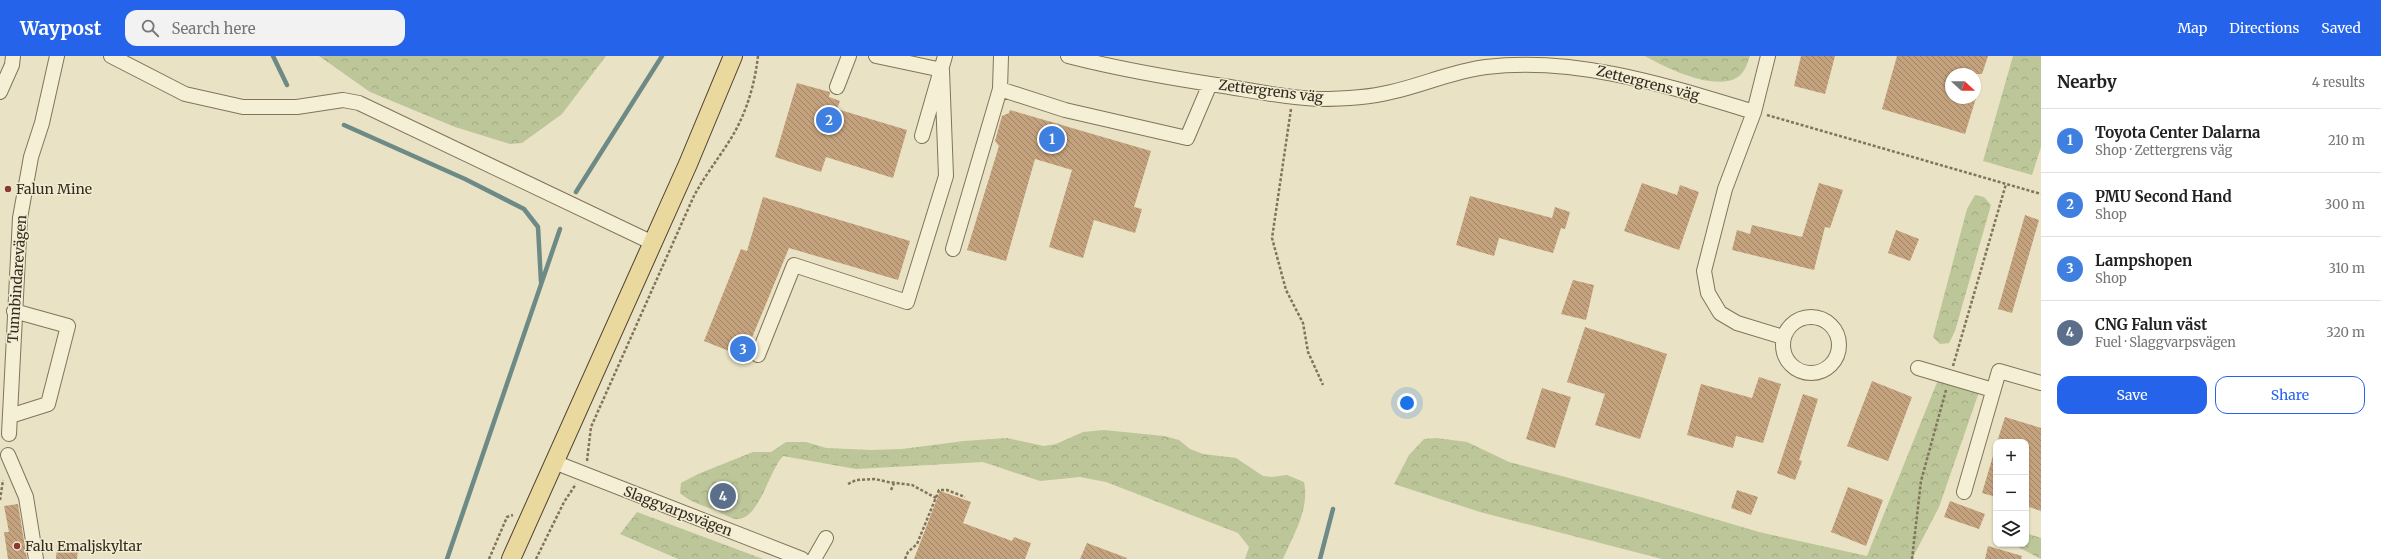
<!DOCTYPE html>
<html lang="en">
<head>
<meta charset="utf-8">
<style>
  :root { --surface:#fff; --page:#f2f2f2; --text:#222; --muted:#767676; --line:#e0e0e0; --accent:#2563eb }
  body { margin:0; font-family:Merriweather,serif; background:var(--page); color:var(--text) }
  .controls { position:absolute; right:12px; bottom:12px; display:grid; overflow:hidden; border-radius:8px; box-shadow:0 1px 3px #0004 }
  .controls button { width:36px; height:36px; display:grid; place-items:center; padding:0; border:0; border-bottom:1px solid var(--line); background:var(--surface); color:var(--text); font:20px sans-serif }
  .compass { position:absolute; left:1945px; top:12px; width:36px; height:36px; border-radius:50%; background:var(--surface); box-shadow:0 1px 3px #0004; rotate:111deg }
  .you { position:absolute; left:1407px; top:347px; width:14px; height:14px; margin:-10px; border:3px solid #fff; border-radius:50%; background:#1a73e8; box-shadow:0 0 0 6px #1a73e833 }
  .badge { display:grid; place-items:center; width:26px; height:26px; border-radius:50%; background:var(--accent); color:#fff; font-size:13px; font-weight:700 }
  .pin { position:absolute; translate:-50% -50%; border:2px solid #fff; box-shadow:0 1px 4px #0006 }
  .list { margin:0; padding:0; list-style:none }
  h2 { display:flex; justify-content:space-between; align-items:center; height:52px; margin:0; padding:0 16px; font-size:17px }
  h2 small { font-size:13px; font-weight:400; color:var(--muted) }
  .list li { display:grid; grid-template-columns:26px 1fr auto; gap:12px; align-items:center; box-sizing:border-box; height:64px; padding:0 16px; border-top:1px solid var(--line) }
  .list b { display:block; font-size:15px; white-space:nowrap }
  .list p { margin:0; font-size:13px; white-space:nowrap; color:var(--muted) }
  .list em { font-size:13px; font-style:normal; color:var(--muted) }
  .actions { display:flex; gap:8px; padding:12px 16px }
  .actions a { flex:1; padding:9px 0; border:1px solid var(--accent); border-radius:12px; text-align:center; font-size:14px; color:var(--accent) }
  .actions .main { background:var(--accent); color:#fff }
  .icon { flex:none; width:22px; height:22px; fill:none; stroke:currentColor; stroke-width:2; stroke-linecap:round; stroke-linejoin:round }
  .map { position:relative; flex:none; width:2041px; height:503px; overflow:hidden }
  header { display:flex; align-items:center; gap:24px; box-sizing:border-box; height:56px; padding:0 20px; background:var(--accent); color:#fff }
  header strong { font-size:19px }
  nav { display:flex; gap:22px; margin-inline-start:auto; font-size:14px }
  .search { width:280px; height:36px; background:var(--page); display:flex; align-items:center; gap:10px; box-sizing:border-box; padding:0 14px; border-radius:12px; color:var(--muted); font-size:15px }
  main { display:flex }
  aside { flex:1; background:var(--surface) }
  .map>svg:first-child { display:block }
</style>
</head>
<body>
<header>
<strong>Waypost</strong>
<div class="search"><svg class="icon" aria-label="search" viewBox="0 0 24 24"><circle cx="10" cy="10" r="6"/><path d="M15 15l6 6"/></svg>Search here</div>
<nav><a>Map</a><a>Directions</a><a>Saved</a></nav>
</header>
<main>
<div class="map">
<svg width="2041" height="503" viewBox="0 0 2041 503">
  <defs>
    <pattern id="forest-crowns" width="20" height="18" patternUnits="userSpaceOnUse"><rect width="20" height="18" fill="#bcc699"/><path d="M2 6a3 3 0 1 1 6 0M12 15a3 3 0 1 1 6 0" fill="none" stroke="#a2aa83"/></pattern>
    <pattern id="building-back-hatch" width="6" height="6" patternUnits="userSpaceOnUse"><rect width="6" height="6" fill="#c4a27d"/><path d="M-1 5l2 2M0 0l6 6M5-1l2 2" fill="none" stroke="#a08466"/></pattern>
  </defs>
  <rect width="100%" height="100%" fill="#e9e2c4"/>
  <!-- forest -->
  <path fill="url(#forest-crowns)" d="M319,0h287l-44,58 -40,29 -12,1 -55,-17 -85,-35z
    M1645,0h105c-3,8 -5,16 -12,21 -23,15 -72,-9 -93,-21z
    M2013,0h28v91l-9,28 -49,-14z
    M1975,139l9,2 7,8 -36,126 -6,12 -9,1 -7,-7 34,-128z
    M1938,324l41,12 -40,115 -27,52h-250l-182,-47 -86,-28 15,-29 15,-16 12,-1 31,4 42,20 135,36 115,34 108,24z
    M1104,374l60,6 15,4 11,9 13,5 33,4 27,18 9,1 15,-2 17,7c6,27 -11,53 -21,77h-38l4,-12 -11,-14 -132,-51 -26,-5 -40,4 -57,-19 -127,7 -73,-13c-15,16 -24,66 -48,63 -5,-1 -12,-5 -17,-8 -14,-5 -27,-8 -38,-18l1,-10 17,-9 55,-22h18l15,-10h20l20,6 45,2 31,-1 62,-8 43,-3 37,8 12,-2 27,-12z
    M637,456l126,47h-85l-58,-25z
    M2026,477l15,5v21l-23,-12 -1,-3h9z"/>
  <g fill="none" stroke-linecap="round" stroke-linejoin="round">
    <!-- stream -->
    <path stroke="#6d8a86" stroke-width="4.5" d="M273,0l14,29
      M344,69l121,54 59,30 14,18 3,55
      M576,136l86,-136
      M447,503l113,-330
      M1320,503l13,-50"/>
  </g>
  <!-- building -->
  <path fill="url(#building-back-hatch)" d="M1801,0h34l-10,38 -31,-8z
    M1897,0h91l-6,18h-31v24h25l-11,36 -83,-25z
    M797,27l33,9 -1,5 11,4 -3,8 70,21 -14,48 -67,-21 -5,15 -46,-15z
    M1010,54l141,41 -17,56 8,2 -7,24 -41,-13 -11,38 -34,-11 23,-77 -37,-11 -29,102 -39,-11 32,-104 -4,-5 7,-25 7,-3z
    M1642,127l35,12 3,-10 19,7 -20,58 -55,-19z
    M1819,127l24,7 -13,38 -5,-1 -11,43 -82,-20 5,-20 13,4 2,-9 50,12z
    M1470,140l82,22 3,-11 15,5 -5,17 -4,-1 -8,25 -54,-15 -5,18 -38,-11z
    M763,141l147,44 -12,39 -109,-32 -45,109 -40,-16 37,-92 6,2z
    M2025,159l14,5 -27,93 -14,-4z
    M1896,174l23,9 -9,22 -22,-8z
    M1573,224l21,5 -8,35 -25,-6z
    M1585,271l82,27 -27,85 -45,-14 10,-31 -38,-12z
    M1759,321l22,7 -18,59 -27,-7 -3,12 -46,-13 14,-51 51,14z
    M1872,325l40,16 -24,64 -41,-15z
    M1542,332l29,9 -16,51 -29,-9z
    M1803,338l15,5 -19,61 3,1 -7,19 -18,-7z
    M2005,361l36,11v83l-15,-5v-64h-29z
    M1993,400l3,1v40l-14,-4z
    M1848,431l35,13 -17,46 -35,-14z
    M1737,434l21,7 -7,18 -20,-7z
    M940,435l31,11 -8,21 49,18 2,-4 17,6 -6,16h-111z
    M1950,445l35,13 -6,15 -35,-12z
    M18,448l9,55h-19l-4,-27h5l-5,-26z
    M1087,487l40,15 -1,1h-46z
    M57,489l21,2 -1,12h-21z
    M1988,490l34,10 -1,3h-36z"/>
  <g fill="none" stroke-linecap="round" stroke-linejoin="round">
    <defs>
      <path id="minor" d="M111,0l74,38 58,13h54l46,-7 16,3 294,140
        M1068,0c54,14 108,23 162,31 29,5 59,11 88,12 24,0 49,-1 73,-7 32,-7 62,-21 95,-25 91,-11 182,19 268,45
        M1768,0l-14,56 -29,77 -21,82 4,22 12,20 17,10 46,14
        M837,31l12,-31
        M1000,33l65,21 122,28 23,-54
        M0,36l12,-27 1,-9
        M922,80l23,-80
        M953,193l47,-160 1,-33
        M1783 289a28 28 0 1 1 56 0a28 28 0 1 1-56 0Z
        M758,299l36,-90 113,37 39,-126 -4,-106 -66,-14
        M1918,312l75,22
        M10,360l38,-12 20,-78 -54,-15
        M9,378l11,-216 11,-61 11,-34 15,-67
        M8,399l18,42 10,62
        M554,406l248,97
        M1964,436l35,-121 42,12
        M814,503l12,-21"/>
      <path id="major" d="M511,503l177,-395 45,-108"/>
    </defs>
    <!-- minor casing -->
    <use href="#minor" stroke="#82745c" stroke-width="16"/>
    <!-- major casing -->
    <use href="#major" stroke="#504230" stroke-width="20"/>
    <!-- path -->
    <path stroke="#82745c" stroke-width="2.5" stroke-dasharray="3 2" stroke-linecap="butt" d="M1291,53l-19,129 14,52 17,33 5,29 15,33
      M1767,59l274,79
      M1953,310l53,-182
      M587,405l4,-34 102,-229c11,-22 27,-41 40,-63 14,-24 22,-52 25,-79
      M848,428l8,-4 19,-1 13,3 24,3 24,13
      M891,434l3,-7
      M0,444l3,-20
      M489,503l18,-42 6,-2
      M536,503l28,-57 12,-18
      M905,503l3,-7 9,-8 22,-54h8l18,7
      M1912,503l9,-78 25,-91"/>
    <!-- minor -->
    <use href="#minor" stroke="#f5efd6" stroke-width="14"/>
    <!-- major -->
    <use href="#major" stroke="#e9d99f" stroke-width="18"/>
  </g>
  <!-- markers -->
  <g fill="#8b3a32" stroke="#f2ecd3" stroke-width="1.5">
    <circle cx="8" cy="133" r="4"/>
    <circle cx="17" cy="490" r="4"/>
  </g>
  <g text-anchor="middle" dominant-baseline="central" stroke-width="3" stroke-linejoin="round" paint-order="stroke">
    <!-- street labels -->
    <g font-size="14" fill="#342b1f" stroke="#f2ecd3">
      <text transform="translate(1648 27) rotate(14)">Zettergrens väg</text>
      <text transform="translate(1271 35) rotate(7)">Zettergrens väg</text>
      <text transform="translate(17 223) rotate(-86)">Tunnbindarevägen</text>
      <text transform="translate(678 455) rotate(21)">Slaggvarpsvägen</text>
    </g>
    <!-- poi labels -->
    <g font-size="14" fill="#342b1f" stroke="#f2ecd3" text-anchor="start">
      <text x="16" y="133">Falun Mine</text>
      <text x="25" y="490">Falu Emaljskyltar</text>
    </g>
  </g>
</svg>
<div class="controls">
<button>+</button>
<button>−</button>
<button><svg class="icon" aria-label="layers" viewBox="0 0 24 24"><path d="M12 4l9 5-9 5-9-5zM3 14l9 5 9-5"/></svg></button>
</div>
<svg class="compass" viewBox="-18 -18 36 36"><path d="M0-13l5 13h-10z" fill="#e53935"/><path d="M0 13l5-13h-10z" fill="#767676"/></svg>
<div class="you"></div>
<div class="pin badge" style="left:1052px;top:83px;background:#3f7fe0">1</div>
<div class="pin badge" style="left:829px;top:64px;background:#3f7fe0">2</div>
<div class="pin badge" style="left:743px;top:293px;background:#3f7fe0">3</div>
<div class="pin badge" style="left:723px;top:440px;background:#5c6f8a">4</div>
</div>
<aside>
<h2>Nearby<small>4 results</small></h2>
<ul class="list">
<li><span class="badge" style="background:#3f7fe0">1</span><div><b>Toyota Center Dalarna</b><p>Shop · Zettergrens väg</p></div><em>210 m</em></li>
<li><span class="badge" style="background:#3f7fe0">2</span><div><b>PMU Second Hand</b><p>Shop</p></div><em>300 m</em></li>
<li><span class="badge" style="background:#3f7fe0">3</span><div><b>Lampshopen</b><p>Shop</p></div><em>310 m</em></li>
<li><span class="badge" style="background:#5c6f8a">4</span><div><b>CNG Falun väst</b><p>Fuel · Slaggvarpsvägen</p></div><em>320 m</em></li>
</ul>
<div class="actions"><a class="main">Save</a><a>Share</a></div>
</aside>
</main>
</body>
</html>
